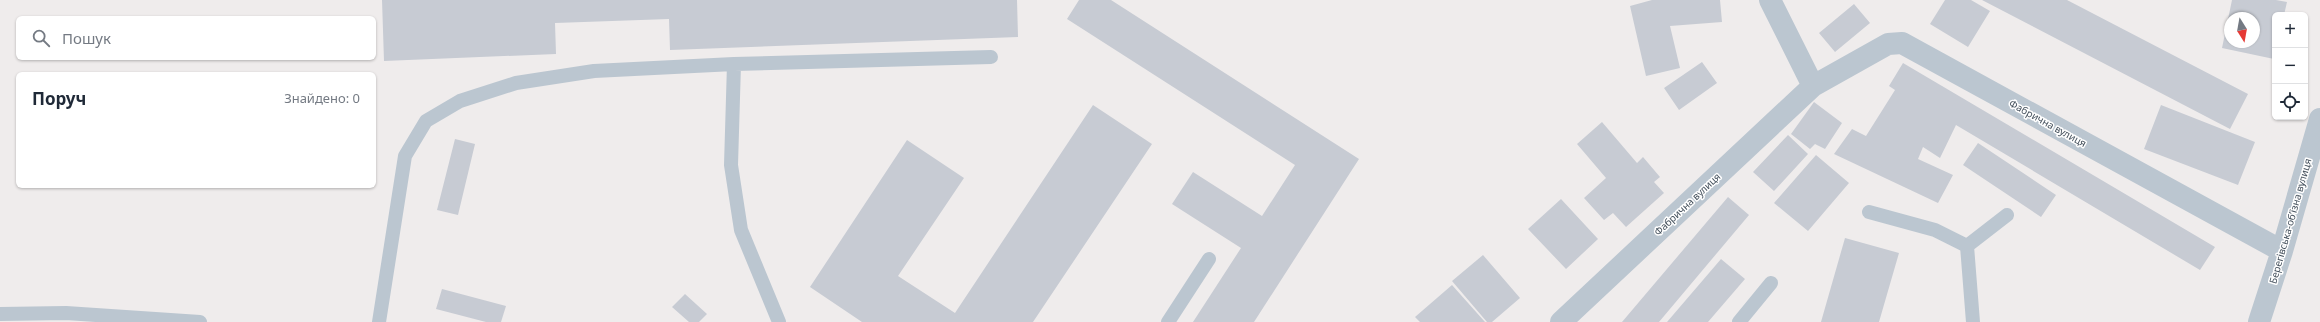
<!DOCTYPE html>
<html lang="uk">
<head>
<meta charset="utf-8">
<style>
  :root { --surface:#fff; --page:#f2f2f3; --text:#1f2937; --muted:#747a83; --line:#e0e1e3 }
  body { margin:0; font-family:"Noto Sans",sans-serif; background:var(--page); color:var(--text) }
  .controls { position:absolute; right:12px; top:12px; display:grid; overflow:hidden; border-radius:6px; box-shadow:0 1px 3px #0004 }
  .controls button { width:36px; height:36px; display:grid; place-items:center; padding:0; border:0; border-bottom:1px solid var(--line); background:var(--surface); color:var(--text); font:20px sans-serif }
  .compass { position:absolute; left:2224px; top:12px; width:36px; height:36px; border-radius:50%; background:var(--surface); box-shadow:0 1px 3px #0004; rotate:169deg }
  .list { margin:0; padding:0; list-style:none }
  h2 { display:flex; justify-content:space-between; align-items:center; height:52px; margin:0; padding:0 16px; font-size:17px }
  h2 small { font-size:13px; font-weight:400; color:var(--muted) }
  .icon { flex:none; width:22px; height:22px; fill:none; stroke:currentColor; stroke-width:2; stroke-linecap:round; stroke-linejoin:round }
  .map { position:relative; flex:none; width:2320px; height:322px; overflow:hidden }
  .search { position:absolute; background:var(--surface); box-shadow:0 1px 3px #0004; left:16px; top:16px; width:360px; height:44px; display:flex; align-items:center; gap:10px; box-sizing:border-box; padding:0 14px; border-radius:6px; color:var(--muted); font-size:15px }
  .panel { position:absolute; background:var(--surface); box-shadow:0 1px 3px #0004; left:16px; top:72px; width:360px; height:116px; border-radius:6px }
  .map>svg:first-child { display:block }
</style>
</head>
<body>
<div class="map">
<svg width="2320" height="322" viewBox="0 0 2320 322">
  <rect width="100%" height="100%" fill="#efecec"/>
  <!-- building -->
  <path fill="#c7cbd3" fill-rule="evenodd" d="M382,0h635l1,37 -348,13 -1,-31 -114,4 1,31 -172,7z
    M1079,0h32l248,159 -105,163h-61l48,-74 -69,-44 21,-32 69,44 33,-51 -228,-146z
    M1652,0h68l2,22 -52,4 10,42 -34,8 -16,-70z
    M1945,0h26l19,11 -22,36 -38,-23z
    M1982,0h85l181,94 -18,35z
    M2232,0h44l11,2 -3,13h-9l-1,44 -52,-11zM2230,18h24v24h-24z
    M1854,4l16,19 -35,29 -16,-19z
    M1702,62l15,21 -38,27 -15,-22z
    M1903,63l312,184 -15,23 -244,-145 -16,33 -17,-11 -5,12 35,16 -15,28 -104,-49 18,-25 14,7 29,-46 -6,-4z
    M1814,102l28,21 -17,26 -10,-5 -5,5 -19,-15z
    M1093,105l59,39 -119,178h-171l-52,-35 97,-147 57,38 -66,98 57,37z
    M2161,105l94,37 -17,43 -94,-36z
    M1602,122l35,41 6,-6 17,20 -6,5 10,11 -38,34 -13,-14 -9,7 -20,-22 22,-20 -29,-34z
    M1788,135l20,19 -34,37 -21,-19z
    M455,139l20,5 -17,71 -21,-5z
    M1978,143l78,52 -15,22 -78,-52z
    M1816,155l33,28 -41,48 -34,-28z
    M1728,197l21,18 -90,107h-37z
    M1561,199l37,40 -32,30 -38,-40z
    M1845,238l54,15 -20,69h-58z
    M1483,255l37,43 -28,24h-5l-35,-41z
    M1721,259l24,20 -37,43h-41z
    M1452,285l33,37h-65l-5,-5z
    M442,289l64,17 -5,16h-15l-50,-13z
    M685,294l22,20 -8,8h-10l-17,-15z"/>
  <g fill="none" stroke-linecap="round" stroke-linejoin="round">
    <!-- service -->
    <path stroke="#bbc6d0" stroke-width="14" d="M734,64l-3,101 10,65 38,92
      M1869,212l66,18 32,16 6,76
      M1967,246l40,-31
      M0,314l66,-1 134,9
      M379,322l26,-166 21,-35 34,-20 56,-18 78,-12 140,-7 257,-7
      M1168,322l41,-63
      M1739,322l32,-39"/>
    <!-- minor -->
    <path stroke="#bbc6d0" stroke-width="22" d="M1770,0l43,86
      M1561,322l252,-236 75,-42 14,-1 380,208
      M2259,322l23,-71 38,-132"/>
  </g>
  <g text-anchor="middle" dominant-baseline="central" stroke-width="3" stroke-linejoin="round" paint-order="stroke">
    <!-- street labels -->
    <g font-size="10" fill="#434f5b" stroke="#fff">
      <text transform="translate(2048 123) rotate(29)">Фабрична вулиця</text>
      <text transform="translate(1687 204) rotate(-43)">Фабрична вулиця</text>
      <text transform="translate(2290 221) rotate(-74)">Берегівська-обʼїзна вулиця</text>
    </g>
  </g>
</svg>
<div class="controls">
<button>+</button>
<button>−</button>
<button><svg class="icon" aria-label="locate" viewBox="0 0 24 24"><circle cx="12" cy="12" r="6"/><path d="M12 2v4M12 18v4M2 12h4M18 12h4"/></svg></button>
</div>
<svg class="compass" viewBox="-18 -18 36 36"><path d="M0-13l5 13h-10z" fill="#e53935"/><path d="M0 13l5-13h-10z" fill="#747a83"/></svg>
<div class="search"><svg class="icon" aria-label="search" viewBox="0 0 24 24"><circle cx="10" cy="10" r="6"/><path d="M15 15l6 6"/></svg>Пошук</div>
<section class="panel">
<h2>Поруч<small>Знайдено: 0</small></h2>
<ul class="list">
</ul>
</section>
</div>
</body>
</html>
